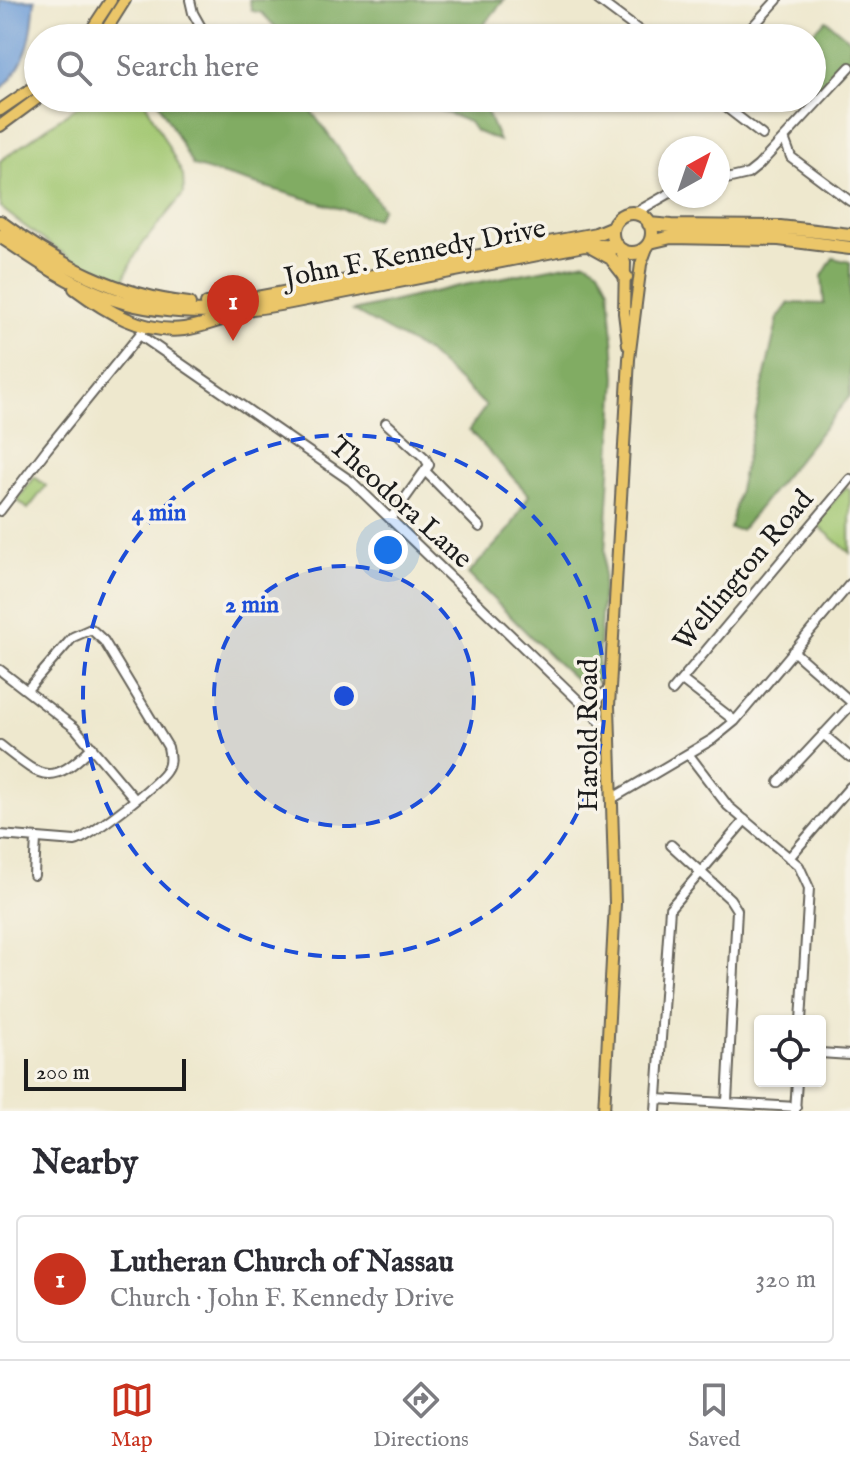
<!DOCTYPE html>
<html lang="en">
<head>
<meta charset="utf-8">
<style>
  :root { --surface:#fff; --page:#f2f2f3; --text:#2b2b33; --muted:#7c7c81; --line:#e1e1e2; --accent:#c8321e }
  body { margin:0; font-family:"IM FELL English",serif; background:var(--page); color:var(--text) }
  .controls { position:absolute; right:24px; bottom:24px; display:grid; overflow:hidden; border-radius:8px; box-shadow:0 2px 6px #0004 }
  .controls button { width:72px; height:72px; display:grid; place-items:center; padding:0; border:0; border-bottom:2px solid var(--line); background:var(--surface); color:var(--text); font:40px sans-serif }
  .compass { position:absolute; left:658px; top:136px; width:72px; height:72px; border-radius:50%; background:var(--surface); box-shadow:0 2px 6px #0004; rotate:40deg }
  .scale { position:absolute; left:24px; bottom:20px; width:162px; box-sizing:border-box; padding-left:8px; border:4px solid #1c1c1c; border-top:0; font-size:22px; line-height:28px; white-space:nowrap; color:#1c1c1c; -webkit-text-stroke:6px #f7f3e8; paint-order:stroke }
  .you { position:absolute; left:388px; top:550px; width:28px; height:28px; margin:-20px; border:6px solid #fff; border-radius:50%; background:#1a73e8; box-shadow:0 0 0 12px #1a73e833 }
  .badge { display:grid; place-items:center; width:52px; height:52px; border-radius:50%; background:var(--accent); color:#fff; font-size:26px; font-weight:700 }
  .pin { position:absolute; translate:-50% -66px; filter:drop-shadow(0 2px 4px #0008) }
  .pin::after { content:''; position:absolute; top:42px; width:28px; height:24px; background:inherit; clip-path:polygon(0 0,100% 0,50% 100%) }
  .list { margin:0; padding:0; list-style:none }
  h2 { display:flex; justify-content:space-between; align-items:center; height:104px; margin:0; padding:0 32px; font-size:34px }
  h2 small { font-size:26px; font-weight:400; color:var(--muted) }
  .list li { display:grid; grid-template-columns:52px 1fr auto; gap:24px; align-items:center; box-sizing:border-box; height:128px; margin:0 16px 16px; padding:0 16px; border:2px solid var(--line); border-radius:8px }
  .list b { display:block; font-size:30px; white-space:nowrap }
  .list p { margin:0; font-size:26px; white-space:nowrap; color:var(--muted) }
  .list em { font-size:26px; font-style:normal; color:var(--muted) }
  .icon { flex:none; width:44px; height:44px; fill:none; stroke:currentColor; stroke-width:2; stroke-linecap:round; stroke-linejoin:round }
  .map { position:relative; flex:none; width:850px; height:1111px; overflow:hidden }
  .search { position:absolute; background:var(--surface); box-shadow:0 2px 6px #0004; left:24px; right:24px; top:24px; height:88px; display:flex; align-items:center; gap:20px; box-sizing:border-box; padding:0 28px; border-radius:44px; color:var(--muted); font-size:30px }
  .sheet { height:248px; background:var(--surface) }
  nav { display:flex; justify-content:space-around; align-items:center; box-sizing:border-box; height:112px; border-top:2px solid var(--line); background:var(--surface); font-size:22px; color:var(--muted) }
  nav a { display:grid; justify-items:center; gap:4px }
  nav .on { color:var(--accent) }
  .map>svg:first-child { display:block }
</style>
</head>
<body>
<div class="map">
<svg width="850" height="1111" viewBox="0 0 850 1111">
  <rect width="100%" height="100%" fill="#f7f3e8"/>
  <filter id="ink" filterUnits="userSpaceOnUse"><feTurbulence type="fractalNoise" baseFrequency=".0125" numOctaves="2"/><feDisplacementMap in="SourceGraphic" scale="16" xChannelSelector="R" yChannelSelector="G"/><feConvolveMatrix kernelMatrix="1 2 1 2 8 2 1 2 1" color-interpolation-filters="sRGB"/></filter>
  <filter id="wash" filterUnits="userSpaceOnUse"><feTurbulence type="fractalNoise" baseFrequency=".006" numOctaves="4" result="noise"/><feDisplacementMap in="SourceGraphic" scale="32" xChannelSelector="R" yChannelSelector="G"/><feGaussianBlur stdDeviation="1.8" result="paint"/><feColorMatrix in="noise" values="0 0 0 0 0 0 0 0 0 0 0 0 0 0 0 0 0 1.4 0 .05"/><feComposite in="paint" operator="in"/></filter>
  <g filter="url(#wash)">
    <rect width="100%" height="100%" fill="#eee8ce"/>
    <!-- green -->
    <path fill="#a2c771" stroke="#5f7246" stroke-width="2" d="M89,98h54l40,77 1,18c-23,31 -48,51 -61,89 -46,-15 -85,-45 -123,-75v-46z
      M35,477l11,9 -18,23 -11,-9z
      M846,487l4,3v63l-35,-30z"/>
    <!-- forest -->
    <path fill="#81ac63" stroke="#4e6440" stroke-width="2" d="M249,0h255l-31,38h-187l-24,-25 -10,-2z
      M826,20l24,20v19l-39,42 -4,-3h5v-60h-5z
      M151,26l43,5 5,7h-52z
      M156,98h139l14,10 73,100 -6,11 -183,-53z
      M392,98h89l18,43 -24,-10 -6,-9 -45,-18 -15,5 -17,-5z
      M833,258l17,4v134l-109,134 -11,-1 48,-211 11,-15 35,1 -2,-28z
      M586,261l13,8 10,19 7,89 -19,304 -12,7 -30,-27 -87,-87 41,-44 20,-35 -60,-65 17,-24 -59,-54 -74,-41 106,-25z"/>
    <!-- water -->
    <path fill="#6e9dd7" stroke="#455c7a" stroke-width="2" d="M0,0h35c-4,41 -6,61 -35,91z"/>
  </g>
  <g filter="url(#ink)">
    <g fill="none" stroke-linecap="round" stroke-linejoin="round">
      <defs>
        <path id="minor" d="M190,0l3,13 14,25
          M598,0l51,38
          M742,38l35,-38
          M714,98l48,37
          M784,138l7,19 59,44
          M718,181l30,-7 10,-8 92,-99
          M635,213l35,-20
          M141,336l210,145 257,248
          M386,423l39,35 4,7 -38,53
          M426,472l54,55
          M0,511l47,-62 94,-116
          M793,651l57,50
          M0,670l75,58 59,70
          M682,680l53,41
          M672,691l178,-212
          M587,708l23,-20
          M823,734l27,23
          M0,745c41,32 50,44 92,2
          M689,755l39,51 71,60 10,22 -8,133
          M779,782l71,-76
          M613,798l100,-59 22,-18 115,-137
          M0,835l75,6c15,-4 82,-56 91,-70 5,-7 4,-15 2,-24l-64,-106 -13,-12 -18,8 -46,53
          M671,845l59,54 7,11 -10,192
          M789,858l61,-71
          M34,875l2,-36
          M820,1053l30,2
          M657,1099l139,8
          M656,1111l14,-203 75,-88
          M795,1111l2,-30"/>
        <path id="major" d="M86,38l25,-38
          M101,38l24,-38
          M0,110l38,-26
          M0,126l38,-28
          M621,250l4,13 -1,50 4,32
          M604,1111l11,-207 -6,-198 20,-347 12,-95 7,-19"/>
        <path id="highway" d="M612 233a20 20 0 1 1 40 0a20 20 0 1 1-40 0Z
          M0,222c58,43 117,74 189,82
          M649,224l22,2 109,1 70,8
          M0,236c33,22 65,45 102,59 60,23 123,19 184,8l298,-58 34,2
          M650,242l21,-5 108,2 71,9
          M593,248l18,10 15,19
          M75,288c31,23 68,46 109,41 16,-2 33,-9 48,-13
          M207,304l39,-4 350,-66 17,-7"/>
      </defs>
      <!-- minor casing -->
      <use href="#minor" stroke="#66635a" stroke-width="12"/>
      <!-- major casing -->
      <use href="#major" stroke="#66635a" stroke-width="14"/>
      <!-- highway casing -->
      <use href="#highway" stroke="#66635a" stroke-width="16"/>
      <!-- minor -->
      <use href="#minor" stroke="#fff" stroke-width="8"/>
      <!-- major -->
      <use href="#major" stroke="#ebc669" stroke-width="10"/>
      <!-- highway -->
      <use href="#highway" stroke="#ebc669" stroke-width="12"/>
    </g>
  </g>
  <!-- distance rings -->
  <circle cx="344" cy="696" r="130" fill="#1d4ed8" fill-opacity=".12"/>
  <g fill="none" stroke="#1d4ed8" stroke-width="4" stroke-dasharray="14 10">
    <circle cx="344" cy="696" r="130"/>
    <circle cx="344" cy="696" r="261"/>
  </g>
  <g text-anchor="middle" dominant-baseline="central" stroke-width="7" stroke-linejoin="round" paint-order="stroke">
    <!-- street labels -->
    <g font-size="28" fill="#1c1c1c" stroke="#f7f3e8">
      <text transform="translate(415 254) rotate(-11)">John F. Kennedy Drive</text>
      <text transform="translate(400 503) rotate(42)">Theodora Lane</text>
      <text transform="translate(744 571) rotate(-50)">Wellington Road</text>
      <text transform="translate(589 735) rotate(-90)">Harold Road</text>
    </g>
  </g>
  <circle cx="344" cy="696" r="12" fill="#1d4ed8" stroke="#f7f3e8" stroke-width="4"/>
  <g font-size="24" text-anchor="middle" font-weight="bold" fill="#1d4ed8" stroke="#f7f3e8" stroke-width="7" stroke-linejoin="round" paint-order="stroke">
    <text x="159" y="520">4 min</text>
    <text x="252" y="612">2 min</text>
  </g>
</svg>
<div class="controls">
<button><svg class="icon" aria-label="locate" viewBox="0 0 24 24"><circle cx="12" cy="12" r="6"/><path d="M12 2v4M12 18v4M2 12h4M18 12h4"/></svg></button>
</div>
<svg class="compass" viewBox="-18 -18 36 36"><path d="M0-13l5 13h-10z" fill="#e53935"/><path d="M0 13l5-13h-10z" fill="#7c7c81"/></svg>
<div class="scale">200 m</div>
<div class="you"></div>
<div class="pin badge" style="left:233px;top:341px">1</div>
<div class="search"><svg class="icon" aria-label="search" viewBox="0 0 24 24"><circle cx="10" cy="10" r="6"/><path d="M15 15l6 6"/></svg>Search here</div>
</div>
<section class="sheet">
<h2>Nearby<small></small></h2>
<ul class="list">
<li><span class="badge">1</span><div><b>Lutheran Church of Nassau</b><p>Church · John F. Kennedy Drive</p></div><em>320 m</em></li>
</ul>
</section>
<nav>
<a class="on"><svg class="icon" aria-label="map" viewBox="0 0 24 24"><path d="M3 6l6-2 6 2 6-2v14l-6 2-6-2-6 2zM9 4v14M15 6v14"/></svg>Map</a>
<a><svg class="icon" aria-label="directions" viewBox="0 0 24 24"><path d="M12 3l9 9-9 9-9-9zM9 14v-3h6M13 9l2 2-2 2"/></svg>Directions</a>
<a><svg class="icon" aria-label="saved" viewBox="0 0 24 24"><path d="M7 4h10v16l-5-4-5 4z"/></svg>Saved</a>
</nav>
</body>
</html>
